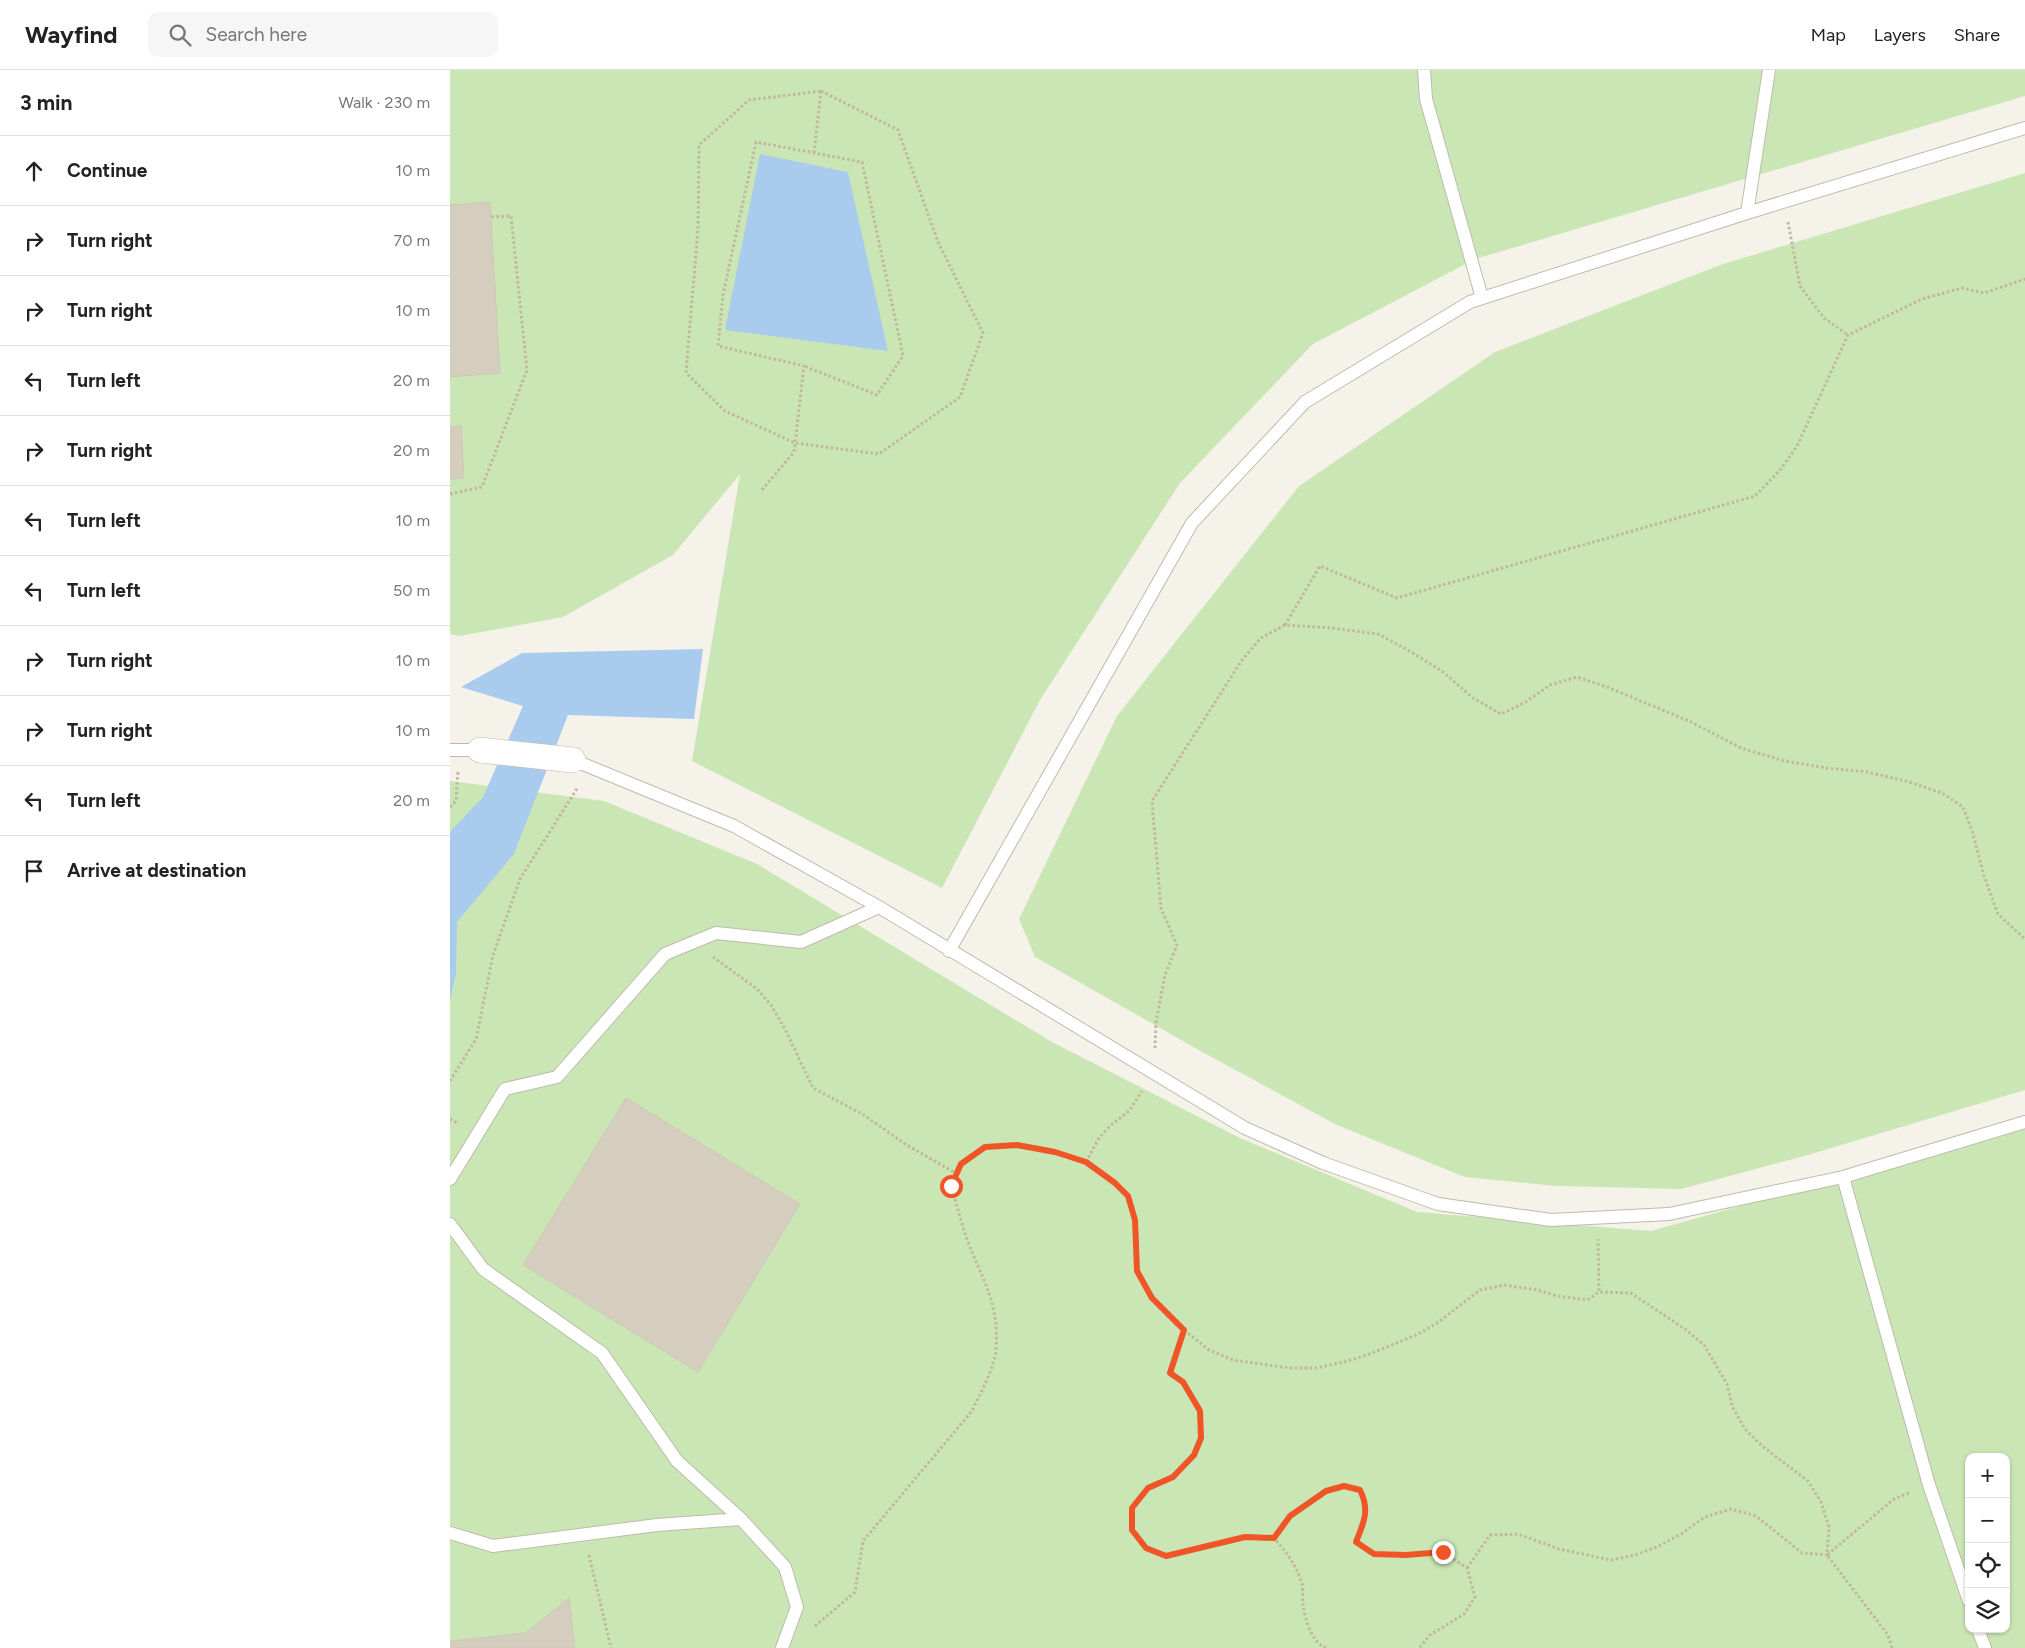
<!DOCTYPE html>
<html lang="en">
<head>
<meta charset="utf-8">
<style>
  :root { --surface:#fff; --page:#f6f6f6; --text:#222; --muted:#767676; --line:#e0e0e0 }
  body { margin:0; font-family:Figtree,sans-serif; background:var(--page); color:var(--text) }
  .controls { position:absolute; right:15px; bottom:15px; display:grid; overflow:hidden; border-radius:10px; box-shadow:0 1px 4px #0004 }
  .controls button { width:45px; height:45px; display:grid; place-items:center; padding:0; border:0; border-bottom:1px solid var(--line); background:var(--surface); color:var(--text); font:25px sans-serif }
  .stop { position:absolute; width:15px; height:15px; margin:-11px; border:4px solid #ef5526; border-radius:50%; background:#fff }
  .stop.end { background:#ef5526; border-color:#fff; box-shadow:0 1px 5px #0008 }
  .list { margin:0; padding:0; list-style:none }
  h2 { display:flex; justify-content:space-between; align-items:center; height:65px; margin:0; padding:0 20px; font-size:21px }
  h2 small { font-size:16px; font-weight:400; color:var(--muted) }
  .list li { display:grid; grid-template-columns:32px 1fr auto; gap:15px; align-items:center; box-sizing:border-box; height:70px; padding:0 20px; border-top:1px solid var(--line) }
  .list b { display:block; font-size:19px; white-space:nowrap }
  .list em { font-size:16px; font-style:normal; color:var(--muted) }
  .icon { flex:none; width:28px; height:28px; fill:none; stroke:currentColor; stroke-width:2; stroke-linecap:round; stroke-linejoin:round }
  .map { position:relative; flex:none; width:1575px; height:1578px; overflow:hidden }
  header { display:flex; align-items:center; gap:30px; box-sizing:border-box; height:70px; padding:0 25px; background:var(--surface); border-bottom:1px solid var(--line) }
  header strong { font-size:24px }
  nav { display:flex; gap:28px; margin-inline-start:auto; font-size:18px }
  .search { width:350px; height:45px; background:var(--page); display:flex; align-items:center; gap:12px; box-sizing:border-box; padding:0 18px; border-radius:10px; color:var(--muted); font-size:19px }
  main { display:flex }
  aside { flex:1; background:var(--surface) }
  .map>svg:first-child { display:block }
</style>
</head>
<body>
<header>
<strong>Wayfind</strong>
<div class="search"><svg class="icon" aria-label="search" viewBox="0 0 24 24"><circle cx="10" cy="10" r="6"/><path d="M15 15l6 6"/></svg>Search here</div>
<nav><a>Map</a><a>Layers</a><a>Share</a></nav>
</header>
<main>
<aside>
<h2>3 min<small>Walk · 230 m</small></h2>
<ul class="list">
<li><svg class="icon" aria-label="ahead" viewBox="0 0 24 24"><path d="M12 20V5M6 11l6-6 6 6"/></svg><div><b>Continue</b></div><em>10 m</em></li>
<li><svg class="icon" aria-label="right" viewBox="0 0 24 24"><path d="M7 20v-9h11M14 6l5 5-5 5"/></svg><div><b>Turn right</b></div><em>70 m</em></li>
<li><svg class="icon" aria-label="right" viewBox="0 0 24 24"><path d="M7 20v-9h11M14 6l5 5-5 5"/></svg><div><b>Turn right</b></div><em>10 m</em></li>
<li><svg class="icon" aria-label="left" viewBox="0 0 24 24"><path d="M17 20v-9H6M10 6l-5 5 5 5"/></svg><div><b>Turn left</b></div><em>20 m</em></li>
<li><svg class="icon" aria-label="right" viewBox="0 0 24 24"><path d="M7 20v-9h11M14 6l5 5-5 5"/></svg><div><b>Turn right</b></div><em>20 m</em></li>
<li><svg class="icon" aria-label="left" viewBox="0 0 24 24"><path d="M17 20v-9H6M10 6l-5 5 5 5"/></svg><div><b>Turn left</b></div><em>10 m</em></li>
<li><svg class="icon" aria-label="left" viewBox="0 0 24 24"><path d="M17 20v-9H6M10 6l-5 5 5 5"/></svg><div><b>Turn left</b></div><em>50 m</em></li>
<li><svg class="icon" aria-label="right" viewBox="0 0 24 24"><path d="M7 20v-9h11M14 6l5 5-5 5"/></svg><div><b>Turn right</b></div><em>10 m</em></li>
<li><svg class="icon" aria-label="right" viewBox="0 0 24 24"><path d="M7 20v-9h11M14 6l5 5-5 5"/></svg><div><b>Turn right</b></div><em>10 m</em></li>
<li><svg class="icon" aria-label="left" viewBox="0 0 24 24"><path d="M17 20v-9H6M10 6l-5 5 5 5"/></svg><div><b>Turn left</b></div><em>20 m</em></li>
<li><svg class="icon" aria-label="arrive" viewBox="0 0 24 24"><path d="M6 21V4h12l-3 4 3 4H6"/></svg><div><b>Arrive at destination</b></div></li>
</ul>
</aside>
<div class="map">
<svg width="1575" height="1578" viewBox="0 0 1575 1578">
  <rect width="100%" height="100%" fill="#f4f2e9"/>
  <!-- green -->
  <path fill="#cbe6b5" fill-rule="evenodd" d="M0,0h1575v26l-550,163 -162,85 -133,139 -140,217 -98,188 -250,-127 48,-287 -67,81 -110,62 -103,19 -10,-2z
    M1575,103v917l-217,65 -127,34 -125,-3 -91,-9 -128,-52 -133,-72 -169,-96 -16,-38 98,-203 182,-230 196,-134 228,-88z
    M0,711l154,20 153,63 295,178 188,96 177,74 234,19 374,-105v522h-1575zM1519,1387h37v172h-37z"/>
  <!-- water -->
  <path fill="#a9cbed" d="M310,84l88,18 40,179 -163,-21z
    M253,579l-9,70 -126,-4 -54,139 -57,68 -1,52 -6,26v-168l33,-35 40,-91 -62,-19 61,-34z"/>
  <!-- building -->
  <path fill="#d5cebf" stroke="#cfc7b3" d="M40,132l10,171 -50,4v-172z
    M11,356l3,52 -14,1v-52z
    M176,1028l174,106 -102,168 -175,-107z
    M119,1528l6,50h-125v-7l76,-8z"/>
  <g fill="none" stroke-linecap="round" stroke-linejoin="round">
    <defs>
      <path id="service" d="M974,0l2,29 56,199
        M1297,143l22,-143
        M0,680h30
        M123,690l161,66 145,81 366,221 78,35 115,41 113,16 118,-6 174,-37 182,-55
        M499,881l243,-428 113,-121 165,-100 277,-89 278,-85
        M1393,1107l86,308 40,116
        M0,1109l55,-90 52,-12 108,-123 51,-21 85,9 78,-35
        M0,1154l33,45 119,84 75,108 64,58
        M0,1463l43,13 164,-21 84,-6 44,48 12,40 -15,41
        M1528,1559l7,19"/>
      <path id="minor" d="M30,680l93,10"/>
    </defs>
    <!-- service casing -->
    <use href="#service" stroke="#bfbaac" stroke-width="14"/>
    <!-- minor casing -->
    <use href="#minor" stroke="#bfbaac" stroke-width="26"/>
    <!-- path -->
    <path stroke="#c0b79e" stroke-width="3" stroke-dasharray="2.5 2.5" stroke-linecap="butt" d="M371,21l77,39 40,112 45,91 -23,64 -81,57 -84,-11 -70,-32 -39,-38 12,-144 1,-84 50,-45z
      M364,83l7,-62
      M1338,152l12,64 24,32 24,17
      M312,420l32,-38 10,-86 -86,-20 5,-51 33,-153 106,20 41,194 -26,39 -73,-29
      M0,424l32,-7 45,-117 -16,-154 -20,1
      M835,555l35,-59 77,32 358,-102 26,-27 16,-23 51,-111 74,-36 40,-11 22,5 41,-14
      M0,737l6,-6 2,-30
      M263,887l44,32 14,16 14,24 28,59 51,27 41,29 52,30
      M705,978l1,-26 9,-47 12,-30 -16,-37 -9,-107 90,-141 19,-22 24,-13 47,3 46,6 28,15 36,22 31,27 28,16 23,-11 26,-18 27,-8 30,10 82,34 52,27 44,13 42,7 40,4 39,9 36,12 21,14 9,24 12,45 14,38 27,25
      M0,1011l26,-42 17,-84 27,-76 58,-92
      M0,1049l9,5
      M636,1092l13,-24 11,-12 19,-15 13,-20
      M824,1468l-29,-1 -79,19 -20,-8 -14,-18v-22l16,-20 25,-11 20,-22 8,-17 -1,-27 -17,-29 -13,-9 14,-43 25,20 24,10 57,8h26l28,-6 23,-7 49,-20 20,-11 44,-34 24,-5 34,5 19,6 30,4 12,-8 -1,-53
      M139,1485l22,93
      M1017,1498l23,-33 28,-1 41,15 52,11 24,-5 22,-8 24,-13 24,-17 26,-8 25,7 46,37 25,2 2,-28 -8,-25 -13,-21 -46,-35 -17,-17 -13,-23 -5,-22 -23,-39 -19,-16 -54,-36 -32,-1
      M365,1556l40,-34 8,-51 109,-130c7,-15 23,-44 24,-61 3,-40 -9,-63 -24,-98 -9,-21 -14,-44 -21,-66l10,-23 24,-16 32,-2 38,7 31,10 29,21 13,13 7,24 2,51 14,27 33,32
      M876,1578c-15,-6 -21,-29 -23,-44 -1,-7 1,-16 -2,-23 -6,-18 -15,-29 -27,-43l16,-22 36,-25 18,-5 16,4c10,20 4,32 -4,52l18,12 32,1 37,-3 24,16 8,29 -11,17 -34,21 -11,13
      M1442,1578l-4,-13 -61,-80 67,-56 15,-6"/>
    <!-- service -->
    <use href="#service" stroke="#fff" stroke-width="12"/>
    <!-- minor -->
    <use href="#minor" stroke="#fff" stroke-width="25"/>
  </g>
  <g fill="none" stroke-linecap="round" stroke-linejoin="round">
    <!-- route -->
    <path stroke="#ef5526" stroke-width="6" d="M501,1116l10,-22 24,-17 32,-2 38,7 31,10 29,21 13,13 7,24 2,51 15,27 32,32 -14,43 13,9 17,29 1,27 -7,17 -21,22 -25,11 -16,20v22l14,18 20,8 79,-19 29,1 16,-22 36,-25 18,-5 16,4c10,20 4,32 -4,52l18,12 32,1 37,-3"/>
  </g>
</svg>
<div class="controls">
<button>+</button>
<button>−</button>
<button><svg class="icon" aria-label="locate" viewBox="0 0 24 24"><circle cx="12" cy="12" r="6"/><path d="M12 2v4M12 18v4M2 12h4M18 12h4"/></svg></button>
<button><svg class="icon" aria-label="layers" viewBox="0 0 24 24"><path d="M12 4l9 5-9 5-9-5zM3 14l9 5 9-5"/></svg></button>
</div>
<div class="stop" style="left:501px;top:1116px"></div>
<div class="stop end" style="left:993px;top:1482px"></div>
</div>
</main>
</body>
</html>
